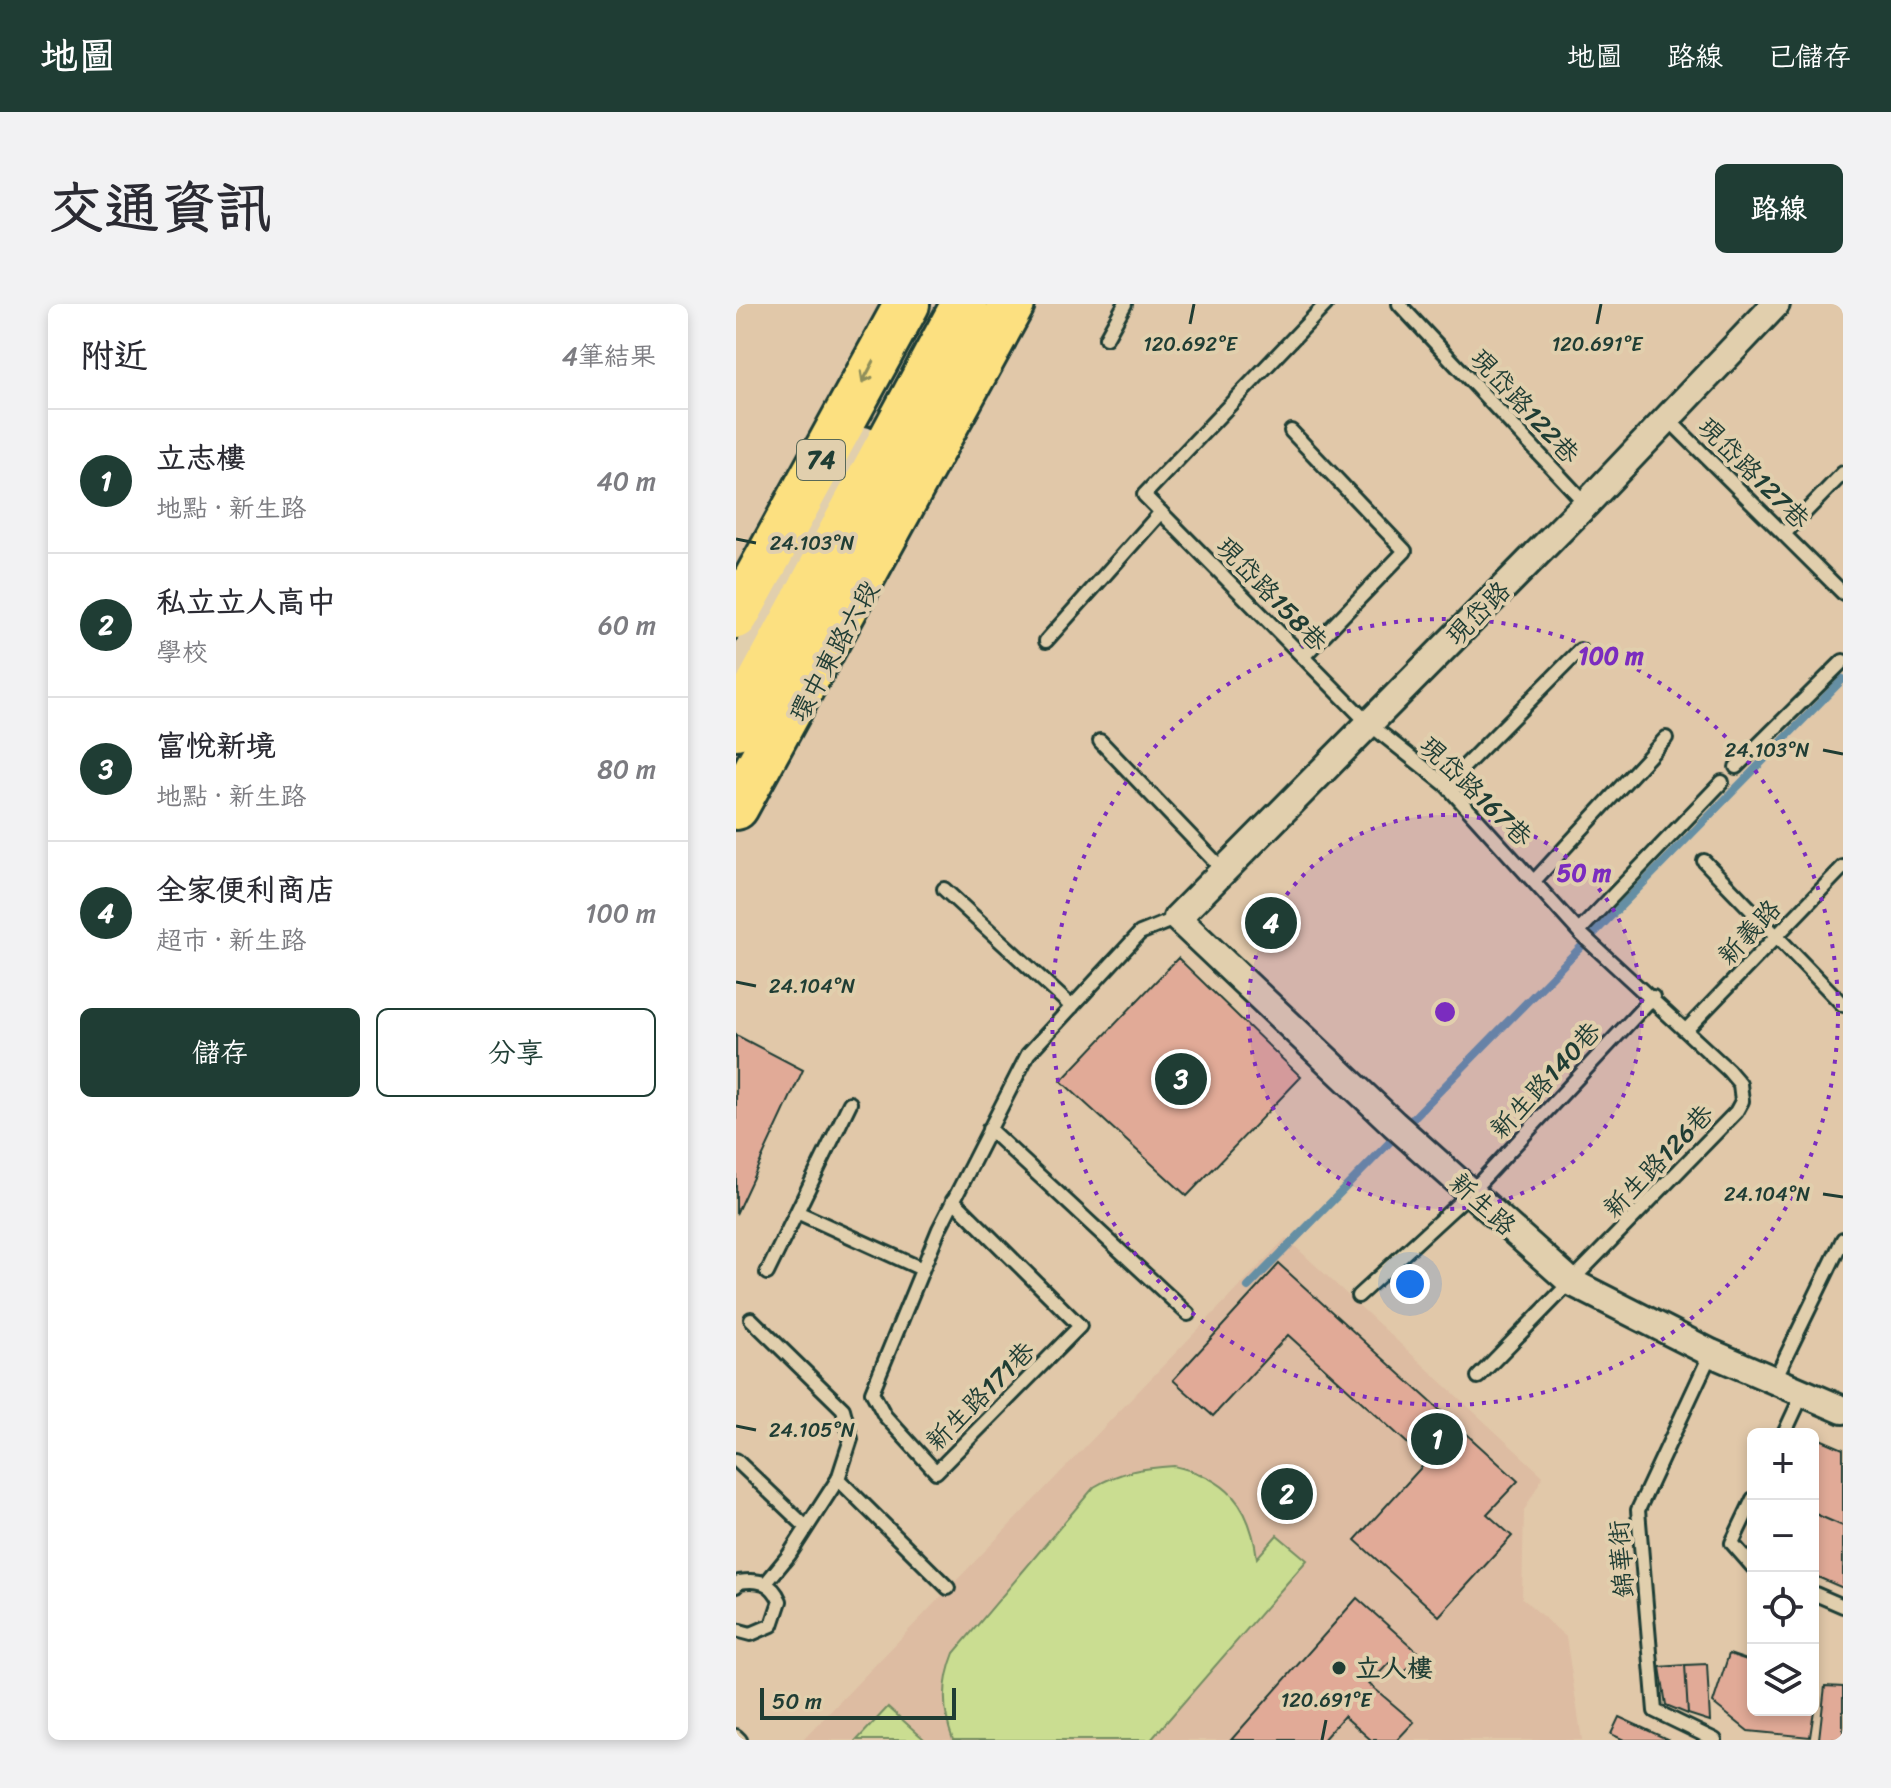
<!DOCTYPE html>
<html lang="zh-TW">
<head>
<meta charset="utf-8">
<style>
  :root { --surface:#fff; --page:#f2f2f3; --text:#2b2b33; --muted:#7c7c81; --line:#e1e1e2; --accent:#1f3d34 }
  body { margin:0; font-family:Sriracha,"LXGW WenKai TC",sans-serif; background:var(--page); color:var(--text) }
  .controls { position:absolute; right:24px; bottom:24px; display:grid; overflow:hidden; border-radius:12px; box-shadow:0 4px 12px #0003 }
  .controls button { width:72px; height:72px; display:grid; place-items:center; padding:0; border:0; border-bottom:2px solid var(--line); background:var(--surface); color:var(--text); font:40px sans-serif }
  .scale { position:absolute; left:24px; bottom:20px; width:196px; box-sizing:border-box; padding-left:8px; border:4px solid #1f3d34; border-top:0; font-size:22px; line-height:28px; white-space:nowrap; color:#1f3d34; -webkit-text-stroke:6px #e1cfad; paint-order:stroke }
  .you { position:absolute; left:674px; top:980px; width:28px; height:28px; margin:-20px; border:6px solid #fff; border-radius:50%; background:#1a73e8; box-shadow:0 0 0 12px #1a73e833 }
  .badge { display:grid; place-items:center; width:52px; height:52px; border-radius:50%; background:var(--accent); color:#fff; font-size:26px; font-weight:700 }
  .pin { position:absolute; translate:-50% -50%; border:4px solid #fff; box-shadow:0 2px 8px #0006 }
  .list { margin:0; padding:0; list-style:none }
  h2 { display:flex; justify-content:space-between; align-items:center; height:104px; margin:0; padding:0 32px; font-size:34px }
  h2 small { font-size:26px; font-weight:400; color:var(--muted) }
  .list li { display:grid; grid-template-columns:52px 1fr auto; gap:24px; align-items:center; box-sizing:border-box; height:144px; padding:0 32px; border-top:2px solid var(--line) }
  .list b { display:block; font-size:30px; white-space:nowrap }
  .list p { margin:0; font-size:26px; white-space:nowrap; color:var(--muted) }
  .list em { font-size:26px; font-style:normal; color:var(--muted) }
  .actions { display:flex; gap:16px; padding:24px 32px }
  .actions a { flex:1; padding:18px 0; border:2px solid var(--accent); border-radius:12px; text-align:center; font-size:28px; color:var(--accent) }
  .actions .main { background:var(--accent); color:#fff }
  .icon { flex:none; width:44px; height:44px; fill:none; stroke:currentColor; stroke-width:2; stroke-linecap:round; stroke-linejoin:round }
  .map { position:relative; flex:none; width:1107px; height:1436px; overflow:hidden; border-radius:12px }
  header { display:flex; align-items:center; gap:48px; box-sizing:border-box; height:112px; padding:0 40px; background:var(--accent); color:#fff }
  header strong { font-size:38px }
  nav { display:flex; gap:44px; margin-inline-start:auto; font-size:28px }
  .intro { display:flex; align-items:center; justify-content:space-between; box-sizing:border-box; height:192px; padding:0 48px }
  h1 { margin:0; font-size:56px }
  .button { padding:20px 36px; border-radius:12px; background:var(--accent); color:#fff; font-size:28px; font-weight:700 }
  main { display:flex; gap:48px; padding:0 48px }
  aside { flex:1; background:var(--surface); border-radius:12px; box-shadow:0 4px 12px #0003 }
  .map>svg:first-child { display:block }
</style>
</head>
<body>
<header>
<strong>地圖</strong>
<nav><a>地圖</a><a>路線</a><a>已儲存</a></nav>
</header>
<div class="intro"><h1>交通資訊</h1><a class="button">路線</a></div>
<main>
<aside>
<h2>附近<small>4筆結果</small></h2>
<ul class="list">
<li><span class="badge">1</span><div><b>立志樓</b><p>地點 · 新生路</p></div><em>40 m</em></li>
<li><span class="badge">2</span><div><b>私立立人高中</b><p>學校</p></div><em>60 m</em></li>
<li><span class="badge">3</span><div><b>富悅新境</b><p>地點 · 新生路</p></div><em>80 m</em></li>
<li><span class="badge">4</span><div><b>全家便利商店</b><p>超市 · 新生路</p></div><em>100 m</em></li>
</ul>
<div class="actions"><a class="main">儲存</a><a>分享</a></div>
</aside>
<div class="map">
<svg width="1107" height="1436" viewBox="0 0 1107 1436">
  <rect width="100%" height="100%" fill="#e1c8a9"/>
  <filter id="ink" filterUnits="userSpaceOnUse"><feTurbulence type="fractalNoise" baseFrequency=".0125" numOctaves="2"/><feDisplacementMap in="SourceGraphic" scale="16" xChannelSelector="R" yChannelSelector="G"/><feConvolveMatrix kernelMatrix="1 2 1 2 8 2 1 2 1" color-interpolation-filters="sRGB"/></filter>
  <g filter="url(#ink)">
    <!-- built -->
    <path fill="#ddbca2" d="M550,934l257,238 -19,35 -2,87 44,39 16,103h-779z"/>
    <!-- pitch -->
    <path fill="#cadd91" stroke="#748d62" stroke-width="2" d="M438,1162c53,12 76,38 83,92l20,-23 30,25 -156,180h-198c-11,-30 -11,-57 1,-87l140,-166c27,-16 49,-19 80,-21z
      M152,1403l37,33h-68z"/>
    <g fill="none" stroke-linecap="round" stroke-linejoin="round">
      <!-- stream -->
      <path stroke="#658fa4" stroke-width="8" d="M512,983l595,-608"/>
    </g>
    <!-- building -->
    <path fill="#e1aa97" stroke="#1f3d34" stroke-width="2" d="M442,654l123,119 -114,119 -126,-115z
      M0,731l67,35 -67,144z
      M543,960l239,217 -31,33 25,22 -73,80 -84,-76 72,-79 -139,-126 -75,81 -40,-36z
      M1077,1132l30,13v77l-30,-13z
      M1077,1209l30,13v62l-30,-13z
      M621,1294l64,57 -18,19 -14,-11 -20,21 45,38 -17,18h-26l-27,-24 -21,24h-92z
      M993,1350l24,8v48h60v-28l5,2 -8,53 -62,-6 -35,-28z
      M971,1360l3,57 -22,-7 -3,-49z
      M949,1361l3,49 -22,-9 -6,-38z
      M1089,1382l18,1v53l-24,-1z
      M883,1413l50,23h-45l-13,-6z"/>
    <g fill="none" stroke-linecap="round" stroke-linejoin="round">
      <defs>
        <path id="lane" d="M590,0l-182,191 224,228 78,62 135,149 147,136 12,14 2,17 -6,11 -258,265
          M663,0l187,200
          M370,34l19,-34
          M931,114l176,175
          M555,127l114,120 -102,106
          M1048,230l59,-61
          M310,337l115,-129
          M364,437l124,130
          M1000,463l107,-106
          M710,481l134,-135
          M968,557l139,144
          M799,576l131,-142
          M208,585l128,118
          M843,627l143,-149
          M952,724l155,-161
          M253,825l199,185
          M217,896l127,126 -144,146 -51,-56 -13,-24 67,-163 89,-175 112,-121 37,-15
          M61,908l125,57
          M31,969l83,-170
          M622,992l112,-103 183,-196
          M15,1015l92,90 8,30 -13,40 -49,76 -23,28
          M975,1049l-73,157 17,201 60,29
          M1039,1075l68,-140
          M1048,1130l19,-41
          M0,1156l69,66
          M102,1175l110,109
          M1017,1195l-21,44 21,24
          M0,1282l3,-4c20,-3 33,0 41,19l-8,24 -21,9 -15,-4
          M1077,1289l30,13
          M0,1432l4,4"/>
        <path id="street" d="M1040,0l-190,200 -409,414 217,206 177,158 140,71 132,57"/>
        <path id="secondary" d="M0,377l127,-236"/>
        <path id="highway" d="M0,312l171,-312
          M0,423l228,-423
          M0,503l276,-503"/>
      </defs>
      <!-- lane casing -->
      <use href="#lane" stroke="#1f3d34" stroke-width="18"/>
      <!-- street casing -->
      <use href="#street" stroke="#1f3d34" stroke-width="32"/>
      <!-- secondary casing -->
      <use href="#secondary" stroke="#1f3d34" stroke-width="42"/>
      <!-- highway casing -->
      <use href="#highway" stroke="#1f3d34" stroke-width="50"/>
      <!-- lane -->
      <use href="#lane" stroke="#e1cfad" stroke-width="12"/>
      <!-- street -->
      <use href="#street" stroke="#e1cfad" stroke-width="26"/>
      <!-- secondary -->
      <use href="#secondary" stroke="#e1cfad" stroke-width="36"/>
      <!-- highway -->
      <use href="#highway" stroke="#fce080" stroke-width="44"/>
    </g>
    <!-- one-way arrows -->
    <defs><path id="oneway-shaft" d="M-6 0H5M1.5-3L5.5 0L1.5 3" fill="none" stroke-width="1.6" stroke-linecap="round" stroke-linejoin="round" transform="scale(2)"/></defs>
    <use stroke="#8e8e5a" href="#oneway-shaft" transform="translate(132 68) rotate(118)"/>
  </g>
  <!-- ticks -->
  <path fill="none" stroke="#1f3d34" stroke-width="3" d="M454,20l4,-20M861,20l4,-20M0,235l20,4M1087,446l20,4M0,678l20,4M1087,890l20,3M0,1122l20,4M586,1436l4,-20"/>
  <!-- distance rings -->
  <circle cx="709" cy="708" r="197" fill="#7b2cbf" fill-opacity=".12"/>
  <g fill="none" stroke="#7b2cbf" stroke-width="4" stroke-dasharray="4 8">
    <circle cx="709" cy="708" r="197"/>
    <circle cx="709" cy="708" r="393"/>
  </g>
  <!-- markers -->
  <circle fill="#1f3d34" stroke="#e1cfad" stroke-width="3" cx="603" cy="1364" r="8"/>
  <g text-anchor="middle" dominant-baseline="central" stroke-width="8" stroke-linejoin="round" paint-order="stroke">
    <!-- shield labels -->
    <rect fill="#e1cfad" stroke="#596958" stroke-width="2" x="61" y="136" width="48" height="40" rx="6"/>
    <g font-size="24" font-weight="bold" fill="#1f3d34">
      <text x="85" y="156">74</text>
    </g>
    <!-- street labels -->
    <g font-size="26" fill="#1f3d34" stroke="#e1cfad">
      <text transform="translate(789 102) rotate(47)">現岱路122巷</text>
      <text transform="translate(1018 169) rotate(45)">現岱路127巷</text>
      <text transform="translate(536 290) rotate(46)">現岱路158巷</text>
      <text transform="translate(742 309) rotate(-45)">現岱路</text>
      <text transform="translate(98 347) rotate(-61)">環中東路六段</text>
      <text transform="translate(740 487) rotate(44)">現岱路167巷</text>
      <text transform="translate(1013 628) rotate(-47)">新義路</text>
      <text transform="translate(809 776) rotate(-47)">新生路140巷</text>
      <text transform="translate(922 857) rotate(-46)">新生路126巷</text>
      <text transform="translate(747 900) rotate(42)">新生路</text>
      <text transform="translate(244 1092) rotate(-45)">新生路171巷</text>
      <text transform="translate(885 1255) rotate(-94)">錦華街</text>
    </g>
    <!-- poi labels -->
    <g font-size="26" font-weight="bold" fill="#1f3d34" stroke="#e1cfad" text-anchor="start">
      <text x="619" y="1364">立人樓</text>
    </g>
  </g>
  <g font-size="20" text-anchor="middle" fill="#1f3d34" stroke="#e1cfad" stroke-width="8" stroke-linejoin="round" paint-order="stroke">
    <text x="454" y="47">120.692°E</text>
    <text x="861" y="47">120.691°E</text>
    <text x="76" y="246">24.103°N</text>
    <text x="1031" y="453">24.103°N</text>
    <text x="76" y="689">24.104°N</text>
    <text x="1031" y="897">24.104°N</text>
    <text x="76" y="1133">24.105°N</text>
    <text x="590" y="1403">120.691°E</text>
  </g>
  <circle cx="709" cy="708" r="12" fill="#7b2cbf" stroke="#e1cfad" stroke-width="4"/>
  <g font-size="24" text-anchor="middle" font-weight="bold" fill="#7b2cbf" stroke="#e1cfad" stroke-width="8" stroke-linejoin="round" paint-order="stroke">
    <text x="875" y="360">100 m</text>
    <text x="848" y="577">50 m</text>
  </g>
</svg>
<div class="controls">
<button>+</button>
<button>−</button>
<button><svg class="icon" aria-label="locate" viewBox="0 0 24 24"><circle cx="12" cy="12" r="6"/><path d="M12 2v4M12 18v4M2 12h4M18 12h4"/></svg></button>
<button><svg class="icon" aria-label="layers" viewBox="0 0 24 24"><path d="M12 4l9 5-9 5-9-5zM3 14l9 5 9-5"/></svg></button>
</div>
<div class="scale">50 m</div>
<div class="you"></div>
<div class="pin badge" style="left:701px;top:1135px">1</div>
<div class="pin badge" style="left:551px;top:1190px">2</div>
<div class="pin badge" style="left:445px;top:775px">3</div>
<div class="pin badge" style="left:535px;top:619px">4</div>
</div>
</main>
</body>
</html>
